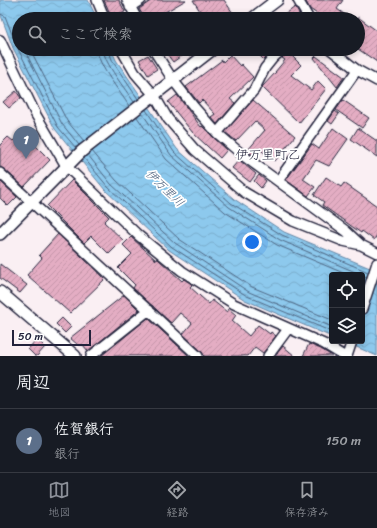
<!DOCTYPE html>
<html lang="ja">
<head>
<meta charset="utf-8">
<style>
  :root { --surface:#171b24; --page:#20242c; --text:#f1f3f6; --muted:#9ea1a6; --line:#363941; --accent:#8c9099 }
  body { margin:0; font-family:Sriracha,"Klee One",sans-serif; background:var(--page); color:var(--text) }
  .controls { position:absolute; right:12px; bottom:12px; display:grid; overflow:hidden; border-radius:4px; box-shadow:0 2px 6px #0003 }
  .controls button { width:36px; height:36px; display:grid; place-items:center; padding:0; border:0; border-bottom:1px solid var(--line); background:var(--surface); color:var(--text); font:20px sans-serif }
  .scale { position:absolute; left:12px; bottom:10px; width:79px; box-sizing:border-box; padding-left:4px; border:2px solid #22223b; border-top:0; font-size:11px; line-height:14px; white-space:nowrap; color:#22223b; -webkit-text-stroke:3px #fff; paint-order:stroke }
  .you { position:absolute; left:252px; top:242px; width:14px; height:14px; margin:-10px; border:3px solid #fff; border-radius:50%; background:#1a73e8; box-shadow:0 0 0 6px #1a73e833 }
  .badge { display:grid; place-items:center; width:26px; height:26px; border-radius:50%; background:var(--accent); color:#fff; font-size:13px; font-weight:700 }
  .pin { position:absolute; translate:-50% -33px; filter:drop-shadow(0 1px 2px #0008) }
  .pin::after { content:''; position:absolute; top:21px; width:14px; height:12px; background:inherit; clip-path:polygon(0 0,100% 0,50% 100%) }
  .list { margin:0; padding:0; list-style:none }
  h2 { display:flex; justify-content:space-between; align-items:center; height:52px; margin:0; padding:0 16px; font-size:17px }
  h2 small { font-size:13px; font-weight:400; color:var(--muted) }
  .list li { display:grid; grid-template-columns:26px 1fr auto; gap:12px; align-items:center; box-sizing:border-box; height:64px; padding:0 16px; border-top:1px solid var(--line) }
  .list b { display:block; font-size:15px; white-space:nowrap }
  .list p { margin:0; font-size:13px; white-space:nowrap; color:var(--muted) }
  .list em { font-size:13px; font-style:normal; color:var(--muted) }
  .icon { flex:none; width:22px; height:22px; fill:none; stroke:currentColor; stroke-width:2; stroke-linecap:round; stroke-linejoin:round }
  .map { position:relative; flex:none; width:377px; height:356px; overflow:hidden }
  .search { position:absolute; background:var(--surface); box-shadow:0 2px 6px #0003; left:12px; right:12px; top:12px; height:44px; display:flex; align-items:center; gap:10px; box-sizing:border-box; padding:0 14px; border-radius:22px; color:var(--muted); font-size:15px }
  .sheet { height:116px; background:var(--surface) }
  nav { display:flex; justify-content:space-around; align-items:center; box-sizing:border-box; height:56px; border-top:1px solid var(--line); background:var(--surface); font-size:11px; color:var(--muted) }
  nav a { display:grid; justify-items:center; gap:2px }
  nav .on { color:var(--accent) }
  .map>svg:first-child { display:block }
</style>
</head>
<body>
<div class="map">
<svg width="377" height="356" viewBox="0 0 377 356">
  <defs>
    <pattern id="water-waves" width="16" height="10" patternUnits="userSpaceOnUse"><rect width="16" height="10" fill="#8dc9ed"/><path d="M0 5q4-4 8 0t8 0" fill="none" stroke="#79accc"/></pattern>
    <pattern id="building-hatch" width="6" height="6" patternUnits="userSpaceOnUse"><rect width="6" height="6" fill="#e4adc3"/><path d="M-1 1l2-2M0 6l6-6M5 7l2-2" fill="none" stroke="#c395a8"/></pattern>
  </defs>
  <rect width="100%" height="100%" fill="#faeff3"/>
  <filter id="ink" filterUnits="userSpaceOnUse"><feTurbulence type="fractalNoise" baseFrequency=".025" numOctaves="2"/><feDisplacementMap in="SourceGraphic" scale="8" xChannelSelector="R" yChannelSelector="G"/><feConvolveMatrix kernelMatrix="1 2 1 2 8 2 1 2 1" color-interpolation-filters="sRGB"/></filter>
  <g filter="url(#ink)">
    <!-- water -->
    <path fill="url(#water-waves)" stroke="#6286a6" d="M0,0h88l9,19h-78v30h92l5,11 61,89 57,50 50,33 93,39v85l-34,-15h19v-66h-30v62l-87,-37 -76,-50 -64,-60 -50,-61 -42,-81 -13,-35z"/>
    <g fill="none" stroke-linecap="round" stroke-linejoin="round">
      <!-- shore -->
      <path stroke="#4d6582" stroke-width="1" d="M0,14l5,2 12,31 41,80 18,21
        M24,49l38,75 17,21
        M30,49l37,72 17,20
        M97,49c1,17 23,42 32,57
        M103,49c1,14 23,41 31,53
        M108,49l5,13 25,37
        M146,110l28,42 57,51 51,32 86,37
        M142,113l29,42 58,52 51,33 87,37
        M137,117l29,42 59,53 52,33 71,30
        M92,151l24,29 63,59 73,48 80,33
        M88,155l23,29 64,59 74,49 83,35
        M84,158l24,29 64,60 75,49 85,36"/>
    </g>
    <!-- building -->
    <path fill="url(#building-hatch)" stroke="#22223b" d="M104,0h15l6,12 -13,6z
      M152,0h34l-33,19h-8l-6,-10z
      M193,0h31l11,16 -4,3h-26z
      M305,0h38l-6,9 14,10h-27l-14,-10z
      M295,7l7,12h-23z
      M358,17l19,14v31l-19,-13z
      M163,49h28l-18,13z
      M253,49h19l1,1 -9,10z
      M288,52l13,13 -10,10 20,15 7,-9 8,8 -27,34 -37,-36 14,-15h-1l10,-12 -3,-2z
      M148,55l9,14 -9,6 -9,-15z
      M230,55l10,11 1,-2 12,13 -23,22 5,4 -18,21 -6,-7 4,-3 -13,-14 -3,3 -13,-16 36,-27 1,2z
      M316,56l28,21 -7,10 -23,-29z
      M16,91l5,7 -12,10 -6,-6z
      M177,95l24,32 1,-1 11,11 14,13 -7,8 -27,-25 -25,-31z
      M253,100l42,36 -20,25 -17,-13 -5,7 -6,-4 18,-21 -10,-9 -19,20 -11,-9z
      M343,100l26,18 -7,10 -26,-18z
      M335,111l4,3 -7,10 -4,-3z
      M333,128l15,11 -19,27 -13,-6 -13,19 12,8 -7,9 -22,-16 26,-36 7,5z
      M358,128l19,13v16l-26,-18z
      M22,132l28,28 -26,27 -20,-18 -4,-2v-22l8,-8 5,4z
      M239,160l17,14 -6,8 -18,-14z
      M259,175l7,6 -5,7 -7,-7z
      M326,177l15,10 3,-4 33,23v29l-3,5 -12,-9 -1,2 -39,-28 2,-3 -10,-7z
      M72,180l37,37 -5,5 19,18 -14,14 -18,-18 -7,7 -37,-37z
      M0,181l17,16 -9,9 -8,-8z
      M58,234l47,45 -35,34 -43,-38 15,-17 -3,-3z
      M131,237l25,23 2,-1 24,22 2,-2 6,4 2,2 -2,2 19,17 3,-4 15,12 2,-3 7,6 -4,6 17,15 9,-11 12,9 1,-2 5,4 -13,17 -8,-6 -7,9h-44l-2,-4 -19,-18 9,-11 -12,-10 -9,10 -38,-35 2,-3 -17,-17 14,-14 -9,-9z
      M0,264l27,21 -7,8 -20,-15z
      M124,295l15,15 -51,41 -5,-6h-5l-8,-7z
      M62,318l9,9 -6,6 -9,-9z
      M148,318l41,38h-88z
      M37,339l8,8 -8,9h-2l-7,-7z
      M309,344l12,5 11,7h-29z
      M283,346l12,10h-20z"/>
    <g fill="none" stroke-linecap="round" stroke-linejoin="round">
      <defs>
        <path id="minor" d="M97,0l8,19
          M127,0l10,19
          M298,0l11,19
          M130,7l11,-7
          M0,40l36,75 30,51 73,70 43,35 52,33 90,40 20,12
          M121,49l14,24 19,22 14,24 27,31 49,42 49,29 50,20 18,4 16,8
          M153,49l20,31 21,27 23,26 28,24 101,74 14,13
          M330,49l27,21 20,11
          M217,133l37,-43 11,-22 8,-10 10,-9
          M0,173l198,183
          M278,181l79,-111
          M362,309l15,-46
          M91,356l58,-46
          M268,356l20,-27
          M347,356l5,-15"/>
        <path id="tertiary" d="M252,19l25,-19
          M0,234l82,-83 131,-102
          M0,292l75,64"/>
      </defs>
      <!-- minor casing -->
      <use href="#minor" stroke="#22223b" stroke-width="12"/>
      <!-- tertiary casing -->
      <use href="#tertiary" stroke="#22223b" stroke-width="14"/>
      <!-- minor -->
      <use href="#minor" stroke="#fff" stroke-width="9"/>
      <!-- tertiary -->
      <use href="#tertiary" stroke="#fff" stroke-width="11"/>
    </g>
  </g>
  <g text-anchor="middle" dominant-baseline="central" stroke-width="3.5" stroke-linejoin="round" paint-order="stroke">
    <!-- water labels -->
    <g font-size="12" font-style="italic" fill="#475c79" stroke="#fff">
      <text transform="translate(165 188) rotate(44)">伊万里川</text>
    </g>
    <!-- quarter labels -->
    <g font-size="13" fill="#22223b" stroke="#fff">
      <text x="268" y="154">伊万里町乙</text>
    </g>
  </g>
</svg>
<div class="controls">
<button><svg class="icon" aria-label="locate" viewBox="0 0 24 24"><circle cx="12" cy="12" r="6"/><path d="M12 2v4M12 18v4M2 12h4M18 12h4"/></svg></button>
<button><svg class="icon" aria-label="layers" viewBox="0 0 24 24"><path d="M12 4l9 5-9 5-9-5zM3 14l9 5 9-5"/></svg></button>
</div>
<div class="scale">50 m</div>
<div class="you"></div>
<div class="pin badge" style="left:26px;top:159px;background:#5c6f8a">1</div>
<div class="search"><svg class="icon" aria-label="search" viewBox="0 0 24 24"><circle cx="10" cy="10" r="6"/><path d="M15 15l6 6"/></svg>ここで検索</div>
</div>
<section class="sheet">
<h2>周辺<small></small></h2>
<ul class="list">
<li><span class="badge" style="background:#5c6f8a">1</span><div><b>佐賀銀行</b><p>銀行</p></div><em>150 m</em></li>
</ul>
</section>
<nav>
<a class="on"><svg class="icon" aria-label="map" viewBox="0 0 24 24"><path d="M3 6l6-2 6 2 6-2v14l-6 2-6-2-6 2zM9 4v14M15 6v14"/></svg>地図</a>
<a><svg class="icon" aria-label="directions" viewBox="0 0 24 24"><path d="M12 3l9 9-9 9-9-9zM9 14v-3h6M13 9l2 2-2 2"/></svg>経路</a>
<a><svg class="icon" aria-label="saved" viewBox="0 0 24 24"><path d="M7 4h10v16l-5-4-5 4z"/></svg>保存済み</a>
</nav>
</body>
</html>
